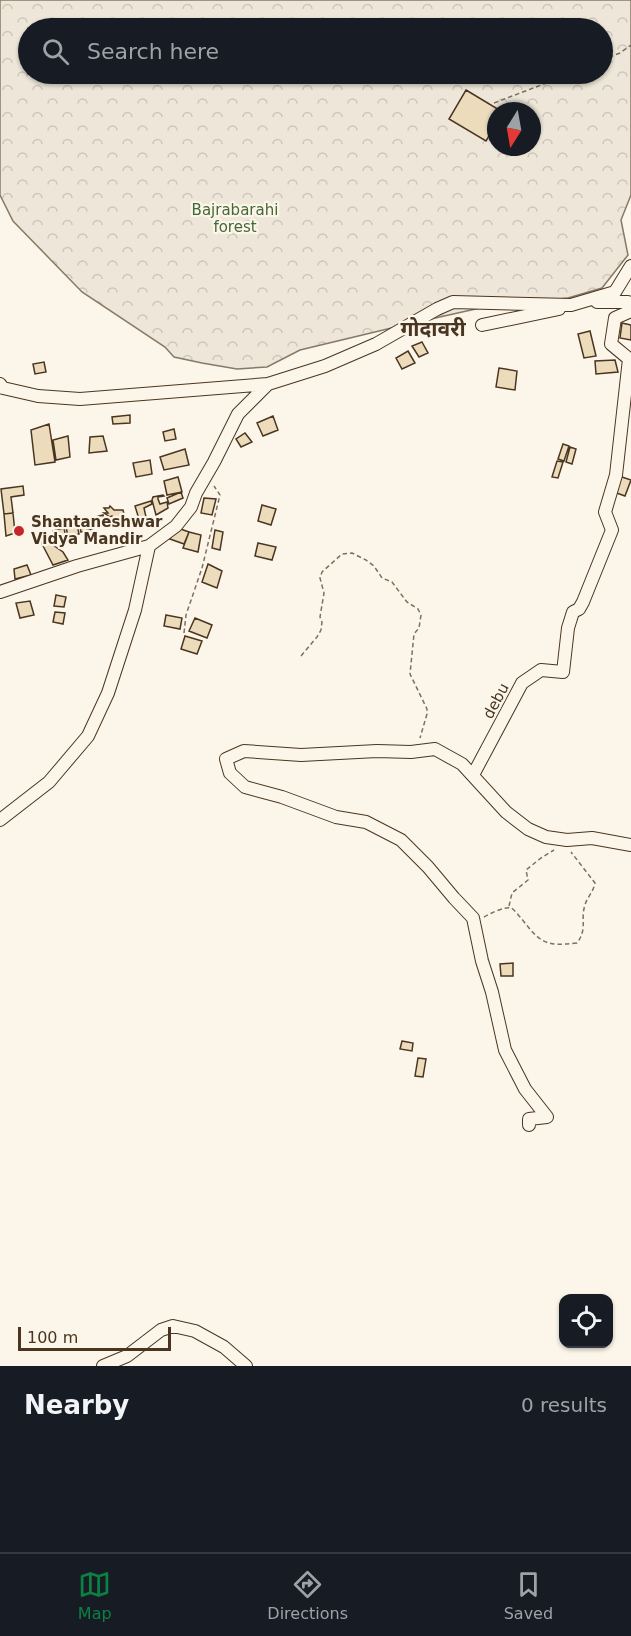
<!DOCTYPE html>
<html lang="en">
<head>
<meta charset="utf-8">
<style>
  :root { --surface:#171b24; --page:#242831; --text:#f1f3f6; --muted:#9ea1a6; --line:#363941; --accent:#0b8043 }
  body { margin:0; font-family:"DejaVu Sans","Noto Sans Devanagari",sans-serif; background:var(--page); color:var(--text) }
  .controls { position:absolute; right:18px; bottom:18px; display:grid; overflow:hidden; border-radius:12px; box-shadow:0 2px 4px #0004 }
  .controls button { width:54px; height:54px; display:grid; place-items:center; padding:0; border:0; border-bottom:2px solid var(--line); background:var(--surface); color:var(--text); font:30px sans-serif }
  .compass { position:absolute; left:487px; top:102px; width:54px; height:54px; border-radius:50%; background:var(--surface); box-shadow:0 2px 4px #0004; rotate:191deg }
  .scale { position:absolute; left:18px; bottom:15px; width:153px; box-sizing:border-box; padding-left:6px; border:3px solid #4a3520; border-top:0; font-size:16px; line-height:21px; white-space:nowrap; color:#4a3520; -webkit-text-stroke:4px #fbf6e9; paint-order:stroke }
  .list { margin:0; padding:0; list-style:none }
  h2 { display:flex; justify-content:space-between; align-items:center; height:78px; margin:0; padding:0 24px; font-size:26px }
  h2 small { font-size:20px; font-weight:400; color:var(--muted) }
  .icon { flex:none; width:33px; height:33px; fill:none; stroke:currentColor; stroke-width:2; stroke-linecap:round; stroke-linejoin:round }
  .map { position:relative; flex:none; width:631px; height:1366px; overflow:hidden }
  .search { position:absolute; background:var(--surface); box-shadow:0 2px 4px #0004; left:18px; right:18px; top:18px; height:66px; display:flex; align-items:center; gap:15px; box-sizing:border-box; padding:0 21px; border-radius:33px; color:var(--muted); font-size:22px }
  .sheet { height:186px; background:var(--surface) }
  nav { display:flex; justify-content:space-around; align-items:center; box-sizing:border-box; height:84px; border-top:2px solid var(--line); background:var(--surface); font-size:16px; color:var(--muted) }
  nav a { display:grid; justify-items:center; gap:3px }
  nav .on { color:var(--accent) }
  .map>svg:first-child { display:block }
</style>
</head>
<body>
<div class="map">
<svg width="631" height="1366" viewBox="0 0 631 1366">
  <defs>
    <pattern id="forest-crowns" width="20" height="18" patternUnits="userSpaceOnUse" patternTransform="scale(1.5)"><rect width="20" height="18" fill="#ede6d9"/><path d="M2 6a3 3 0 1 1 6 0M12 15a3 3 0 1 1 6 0" fill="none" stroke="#cdc6ba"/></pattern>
  </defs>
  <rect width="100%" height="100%" fill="#fbf6e9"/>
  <!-- forest -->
  <path fill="url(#forest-crowns)" stroke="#887966" stroke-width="1.5" fill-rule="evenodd" d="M0,0h631v195l-10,25 7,35 -26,33 -34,10 -79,8 -85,19 -104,25 -33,17 -30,2 -35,-6 -28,-6 -9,-10 -83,-55 -69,-71 -13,-26zM28,28h574v46h-574zM496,111h36v36h-36z"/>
  <!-- building -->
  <path fill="#ecdcbc" stroke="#4a3520" stroke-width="1.5" d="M466,90l35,21h-5v13l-10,17 -37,-22z
    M622,323l9,2v15l-11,-2z
    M590,331l6,25 -12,2 -6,-24z
    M422,342l6,11 -9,4 -7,-11z
    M408,351l7,12 -13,6 -6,-11z
    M615,360l3,12 -22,2 -1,-13z
    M44,362l2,10 -11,2 -2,-10z
    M499,368l18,3 -2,19 -19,-3z
    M130,415v8l-17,1 -1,-7z
    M273,416l5,14 -15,6 -6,-13z
    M49,424l6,38 -20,3 -4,-35z
    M174,429l2,10 -11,2 -2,-9z
    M245,433l7,9 -11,5 -5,-8z
    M68,436l2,21 -14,3 -3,-20z
    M103,436l4,15 -18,2 1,-16z
    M563,444l6,2 -5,15 -6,-2z
    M570,447l6,2 -4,15 -6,-2z
    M185,449l4,16 -25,5 -4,-13z
    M150,460l2,14 -16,3 -3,-14z
    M557,461l6,1 -5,16 -6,-1z
    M616,475l15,5 -6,16 -14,-5z
    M178,477l4,15 -15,3 -3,-14z
    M23,486l1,9 -13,2 2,16 -9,1 -3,-25z
    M181,492l2,6 -14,6 -2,-6z
    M163,495l1,1 -6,1v2l2,5 7,-2 1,6 -12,7 -4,-15 1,-3z
    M204,498l12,1 -4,16 -11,-2z
    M151,501l1,3 -8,4 2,9 -7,2 -4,-13z
    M262,505l14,4 -5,16 -13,-4z
    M110,506l4,4h9l2,8 -9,4 -4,-6 -2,1 -6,-4h4l-4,-5h5z
    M13,513l2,20 -9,3 -2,-22z
    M103,515l2,10 -10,2 -3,-9z
    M89,520l3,9 -11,3 -2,-10z
    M77,524l2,10 -11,3 -2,-10z
    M175,527l14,5 -5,12 -14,-5z
    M64,528l2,10 -10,2 -3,-9z
    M215,530l8,2 -3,18 -8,-2z
    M189,532l12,3 -3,17 -15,-4z
    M50,539l3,6 10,7 5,8 -15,5 -12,-23z
    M258,543l18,4 -4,13 -17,-4z
    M208,564l14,7 -5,17 -15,-6z
    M27,565l4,10 -16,4 -1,-10z
    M56,595l10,2 -2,10 -10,-1z
    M30,601l4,14 -14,3 -4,-15z
    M55,612l10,1 -2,11 -10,-2z
    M166,615l16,3 -2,11 -16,-3z
    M195,618l17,7 -5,13 -18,-7z
    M185,636l17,5 -5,13 -16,-5z
    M513,963v13h-12l-1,-12z
    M402,1041l11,2 -1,8 -12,-2z
    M418,1058l8,1 -3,18 -8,-1z"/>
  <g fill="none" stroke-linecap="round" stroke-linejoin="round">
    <defs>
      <path id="minor" d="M597,302h31l3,2
        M482,325l77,-16
        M0,384l3,4 35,8 42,3 188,-15
        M0,592l77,-26 72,-20 27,-20 15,-19 5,-14 18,-31 24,-48 30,-30 57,-18 51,-22 61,-35 16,-7 118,3 44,-13 16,-26
        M473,775l49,-92 19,-13 22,2 5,-44 5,-16 6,-3 4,-7 29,-72 -7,-18 11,-37 13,-116 -18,-15 4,-26 16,-7
        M0,820l49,-38 39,-46 20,-43 27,-83 14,-64
        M529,1125v-6l18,-2 -22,-28 -20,-39 -13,-58 -10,-31 -9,-43 -19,-20 -26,-31 -27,-27 -35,-18 -30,-5 -54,-20 -37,-10 -15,-14 -4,-14 18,-8 57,4 76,-4 34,1 24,-3 27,15 44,48 22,17 18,8 21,3 25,-2 39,7
        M103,1366l24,-10 34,-26 12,-4 22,5 29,16 22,19"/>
    </defs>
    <!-- minor casing -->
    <use href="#minor" stroke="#4a3520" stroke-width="14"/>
    <!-- path -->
    <path stroke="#7f6f5c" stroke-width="1.5" stroke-dasharray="4.5 3" stroke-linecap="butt" d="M602,60l18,-7 11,-8
      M494,103l76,-29
      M184,633l2,-18 16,-47 18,-73 -6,-9
      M301,656l16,-19 4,-7 1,-8 -2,-5 4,-24 -4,-15 2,-6 20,-18 10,-1 14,7 8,6 8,12 10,4 15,20 11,7 3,6 -2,13 -5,6 -4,40 17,35v5l-7,24
      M509,906l3,-13 16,-13 -2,-10 15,-12 13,-8
      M484,917c5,-3 21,-11 27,-9 3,1 7,7 10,10 19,24 23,29 56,25 11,-15 3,-23 8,-38 2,-8 8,-12 10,-22l-24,-31"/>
    <!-- minor -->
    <use href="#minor" stroke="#fbf6e9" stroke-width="12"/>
  </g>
  <!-- markers -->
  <circle fill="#c62828" stroke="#fbf6e9" stroke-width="2" cx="19" cy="531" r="6"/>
  <g text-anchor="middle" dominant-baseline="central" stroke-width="4.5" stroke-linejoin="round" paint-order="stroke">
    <!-- park labels -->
    <g font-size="15" fill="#436837" stroke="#fbf6e9">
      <text x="235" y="210">Bajrabarahi<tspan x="235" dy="17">forest</tspan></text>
    </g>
    <!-- poi labels -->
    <g font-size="15" font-weight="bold" fill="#4a3520" stroke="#fbf6e9" text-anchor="start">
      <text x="31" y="522">Shantaneshwar<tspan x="31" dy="17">Vidya Mandir</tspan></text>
    </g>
    <!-- street labels -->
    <g font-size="15" fill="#4a3520" stroke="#fbf6e9">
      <text transform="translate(496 701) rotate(-62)">debu</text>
    </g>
    <!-- district labels -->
    <g font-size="21" font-weight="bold" fill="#4a3520" stroke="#fbf6e9">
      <text x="433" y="329">गोदावरी</text>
    </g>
  </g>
</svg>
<div class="controls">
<button><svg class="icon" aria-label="locate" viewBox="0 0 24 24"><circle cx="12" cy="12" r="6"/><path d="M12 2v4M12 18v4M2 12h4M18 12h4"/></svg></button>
</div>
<svg class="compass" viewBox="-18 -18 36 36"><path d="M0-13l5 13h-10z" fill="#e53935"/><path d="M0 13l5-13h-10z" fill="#9ea1a6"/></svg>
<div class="scale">100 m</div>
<div class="search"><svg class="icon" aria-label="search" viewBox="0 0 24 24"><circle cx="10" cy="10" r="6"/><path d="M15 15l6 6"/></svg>Search here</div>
</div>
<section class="sheet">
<h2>Nearby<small>0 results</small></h2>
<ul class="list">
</ul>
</section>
<nav>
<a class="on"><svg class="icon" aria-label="map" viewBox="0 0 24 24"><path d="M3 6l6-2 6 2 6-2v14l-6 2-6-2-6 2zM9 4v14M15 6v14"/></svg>Map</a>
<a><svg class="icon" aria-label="directions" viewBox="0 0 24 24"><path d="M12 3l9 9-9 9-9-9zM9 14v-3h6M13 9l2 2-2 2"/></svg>Directions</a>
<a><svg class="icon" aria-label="saved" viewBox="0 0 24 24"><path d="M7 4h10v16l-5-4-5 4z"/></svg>Saved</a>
</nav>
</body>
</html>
